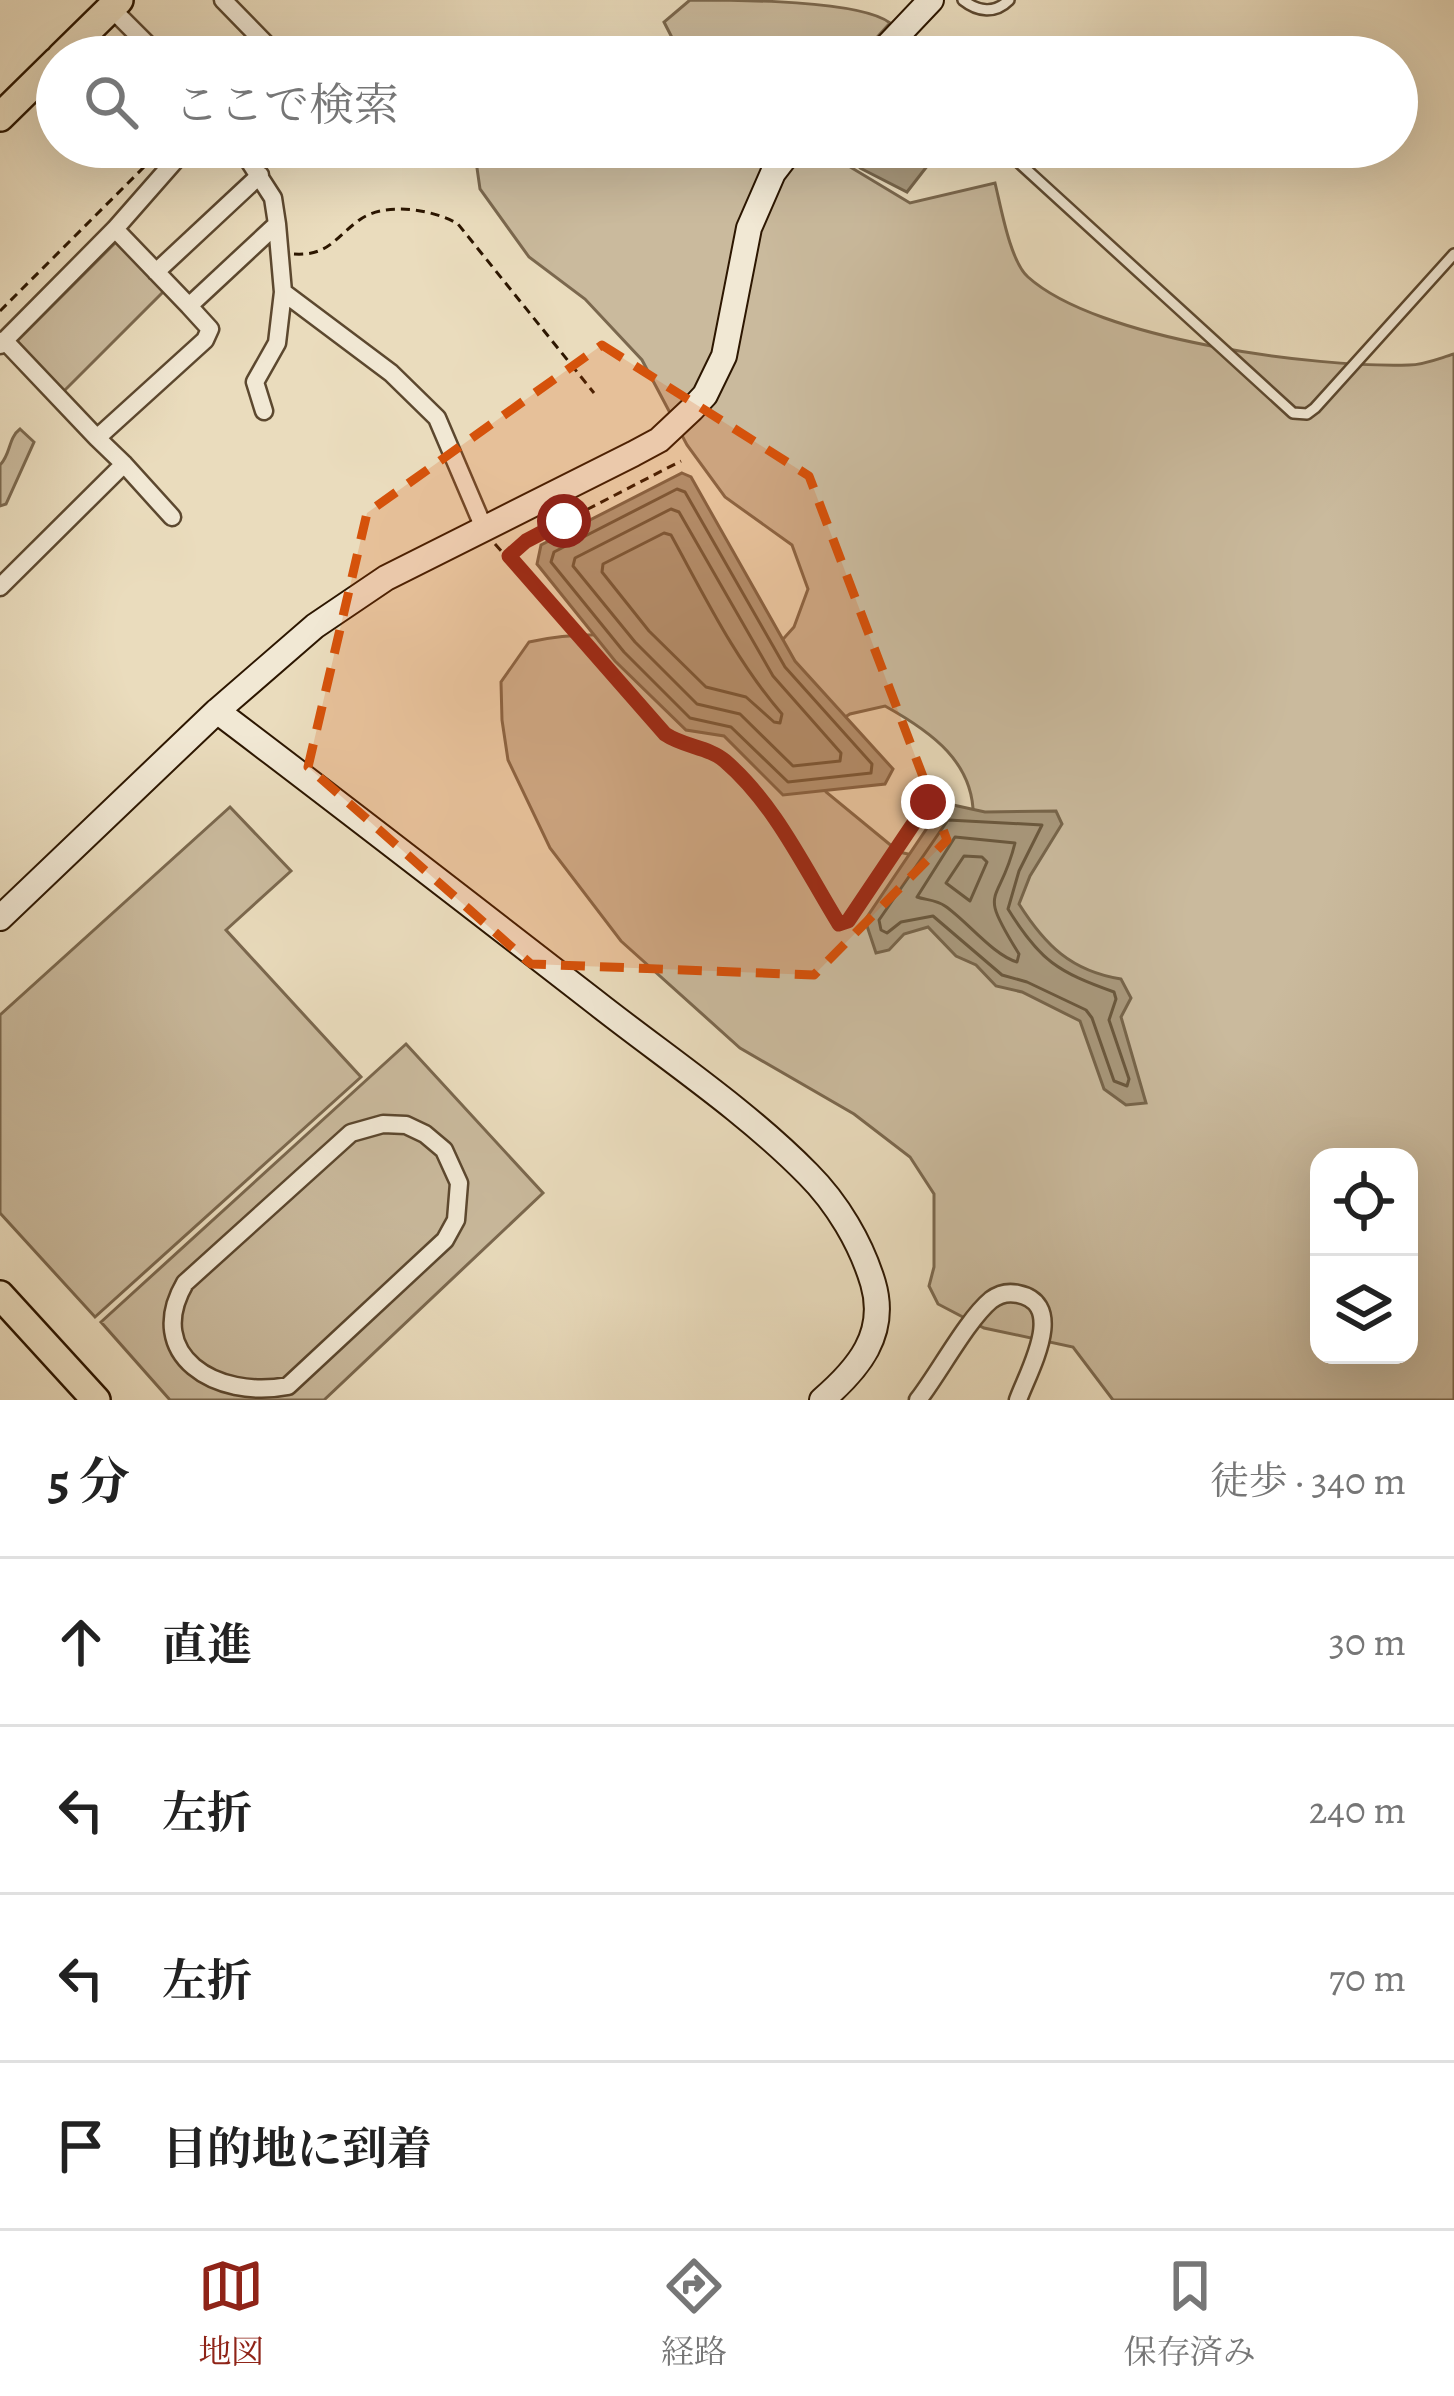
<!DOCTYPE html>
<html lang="ja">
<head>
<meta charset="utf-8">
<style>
  :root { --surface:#fff; --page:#f2f2f2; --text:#222; --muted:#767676; --line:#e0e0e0; --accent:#8f2418 }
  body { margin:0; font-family:Alegreya,"Noto Serif JP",serif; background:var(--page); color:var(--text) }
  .controls { position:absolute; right:36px; bottom:36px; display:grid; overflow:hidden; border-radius:24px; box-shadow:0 12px 48px #0002 }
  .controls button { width:108px; height:108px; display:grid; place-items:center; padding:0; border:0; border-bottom:3px solid var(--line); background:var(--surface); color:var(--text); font:60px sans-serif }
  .stop { position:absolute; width:36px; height:36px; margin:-27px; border:9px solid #8f2418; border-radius:50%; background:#fff }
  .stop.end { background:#8f2418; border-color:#fff; box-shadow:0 3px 12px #0008 }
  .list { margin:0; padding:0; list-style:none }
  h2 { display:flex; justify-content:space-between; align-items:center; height:156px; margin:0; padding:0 48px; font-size:51px }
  h2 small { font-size:39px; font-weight:400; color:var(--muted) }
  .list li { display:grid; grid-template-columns:78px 1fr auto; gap:36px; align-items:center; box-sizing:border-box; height:168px; padding:0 48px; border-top:3px solid var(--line) }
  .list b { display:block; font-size:45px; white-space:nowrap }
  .list em { font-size:39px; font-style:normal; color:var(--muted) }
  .icon { flex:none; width:66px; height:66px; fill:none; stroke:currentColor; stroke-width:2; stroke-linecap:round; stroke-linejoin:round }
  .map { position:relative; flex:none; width:1454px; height:1400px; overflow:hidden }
  .search { position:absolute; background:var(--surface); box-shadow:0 12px 48px #0002; left:36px; right:36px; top:36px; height:132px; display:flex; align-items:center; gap:30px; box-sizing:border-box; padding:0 42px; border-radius:66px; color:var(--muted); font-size:45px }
  .sheet { height:828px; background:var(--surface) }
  nav { display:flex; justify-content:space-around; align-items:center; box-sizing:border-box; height:168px; border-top:3px solid var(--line); background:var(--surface); font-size:33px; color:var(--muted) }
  nav a { display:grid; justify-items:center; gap:6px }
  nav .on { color:var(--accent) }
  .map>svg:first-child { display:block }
</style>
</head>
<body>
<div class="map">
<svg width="1454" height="1400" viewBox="0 0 1454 1400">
  <rect width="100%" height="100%" fill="#eadcbd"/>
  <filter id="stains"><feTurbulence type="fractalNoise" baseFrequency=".00167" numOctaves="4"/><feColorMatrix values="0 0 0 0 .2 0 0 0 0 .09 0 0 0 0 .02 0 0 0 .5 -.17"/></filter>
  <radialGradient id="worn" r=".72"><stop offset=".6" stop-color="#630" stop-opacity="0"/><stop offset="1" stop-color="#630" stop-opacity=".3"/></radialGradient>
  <!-- green -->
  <path fill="#caba9d" stroke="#7b684e" stroke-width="3" fill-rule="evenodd" d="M690,0c46,0 171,0 200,23l-31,34h-177l-18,-35z
    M474,147h343l93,56 85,-20c6,24 15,78 33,94 70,63 288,91 381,88 15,0 31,-7 45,-11v1046h-341l-40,-53 -89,-19 -46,-24 -9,-18 5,-19v-73l-24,-37 -56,-43 -114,-66 -119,-107 -71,-93 -42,-88 -6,-40 -1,-38 28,-40c80,-18 159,2 239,14l26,-29 14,-38 -16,-44 -67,-48 -38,-52 -45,-85 -57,-61 -56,-42 -49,-68zM885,706c45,25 92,57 88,116l-47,36 -27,-6 -73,-60 -5,-20 10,-46 19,-12zM1319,1157h90v198h-90z
    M117,241l48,49 -102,102 -49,-48z
    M20,429l14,13 -28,62 -6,2v-41c11,-11 8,-27 20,-36z
    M230,807l61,64 -65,59 135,147 -266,240 -95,-104v-198z
    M406,1044l137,149 -219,207h-154l-69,-78z"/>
  <!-- water -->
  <path fill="#a9997d" stroke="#77654b" stroke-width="3" d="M860,147h82l-35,45 -47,-24 -4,-10z
    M682,473l9,4 104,184 98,108 -8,15 -102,11 -59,-59 -38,-6 -71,-69 -78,-97 4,-19z
    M944,803l41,9 71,-1 6,13 -32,52 -11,28c26,41 52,67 102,75l10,19 -10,19 25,86 -20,2 -22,-16 -24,-68 -58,-29 -26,-6 -20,-21 -20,-9 -28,-29 -24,7 -15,16 -13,3 -11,-33z"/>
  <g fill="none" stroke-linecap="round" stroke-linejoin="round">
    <!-- shore -->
    <path stroke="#6a583e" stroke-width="3" d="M677,489l8,3 100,175 87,97 -1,9 -83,9 -57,-55 -41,-9 -66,-66 -73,-90 3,-10z
      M671,509l8,3 94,164 68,77 -1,8 -47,5 -53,-52 -43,-10 -62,-62 -62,-76 2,-8z
      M664,533l7,2c34,62 65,126 111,179l-2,9 -6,-1 -28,-25 -40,-10 -57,-56 -47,-59 1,-8z
      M948,820l94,5 -23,46 -11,38c32,52 50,63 106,83l2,7 -7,21 20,59 -2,7 -13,-5 -22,-63 -6,-8 -59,-28 -25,-7 -69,-59 -32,6 -14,11 -6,-3 -2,-10z
      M955,837l60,6c-16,65 -39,42 4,111l-2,8c-24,-7 -50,-41 -72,-56 -8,-6 -19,-6 -28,-9z
      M964,856l18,1 5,5 -17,39 -24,-18z"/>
    <defs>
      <path id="lane" d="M963,0c15,12 32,14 46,0
        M1004,149l289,264 14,1 8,-6 139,-154"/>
      <path id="street" d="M223,0l45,46
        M111,8l49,49
        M277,224l6,68 108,81 46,45 47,110
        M115,229l74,77
        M156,272l104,-97
        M4,340l93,98
        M0,345l115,-116 72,-82
        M264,411l-9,-29 22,-39 6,-51
        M124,464l48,53
        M0,587l124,-123 -27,-26 108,-98 5,-11 -21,-23 88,-82 -4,-26 -33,-51
        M383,1124l23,1 19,9 19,16 15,33 -3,37 -11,20 -157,146c-72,14 -145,-31 -103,-103l166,-150z
        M918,1400c21,-27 49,-80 73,-100 8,-6 18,-8 27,-6 50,10 10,78 0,106"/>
      <path id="secondary" d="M877,57l54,-57
        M217,711c127,96 252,193 377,290 71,56 150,108 214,173 29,29 53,69 65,109 15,51 -15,86 -51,117
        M0,918l217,-207 98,-85 71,-48 247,-124 26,-14 33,-31 13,-14 19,-39 25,-128 24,-55 20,-26"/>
      <path id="primary" d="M61,57l58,-57
        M0,117l57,-56
        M0,1295l96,105"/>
    </defs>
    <!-- lane casing -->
    <use href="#lane" stroke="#5c482f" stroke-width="14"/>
    <!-- street casing -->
    <use href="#street" stroke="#5c482f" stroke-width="21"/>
    <!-- secondary casing -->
    <use href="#secondary" stroke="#2c1600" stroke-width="28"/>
    <!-- primary casing -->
    <use href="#primary" stroke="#2c1600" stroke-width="32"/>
    <!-- path -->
    <path stroke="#2c1600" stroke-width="3" stroke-dasharray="9 6" stroke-linecap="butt" d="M294,254c34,2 41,-16 64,-33 25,-20 75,-12 100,3l136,169
      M0,311l164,-164
      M495,544l170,190c18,13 44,13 60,27 50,43 80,108 114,163l9,-3 81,-119
      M510,555l16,-14 155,-80"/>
    <!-- lane -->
    <use href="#lane" stroke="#f1e8d4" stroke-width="9"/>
    <!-- street -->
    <use href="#street" stroke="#f1e8d4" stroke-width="16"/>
    <!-- secondary -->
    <use href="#secondary" stroke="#f1e8d4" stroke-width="24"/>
    <!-- primary -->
    <use href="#primary" stroke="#eadcbd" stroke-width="27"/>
  </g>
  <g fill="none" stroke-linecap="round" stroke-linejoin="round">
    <!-- route -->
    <path stroke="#8f2418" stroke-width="15" d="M564,521l-38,20 -17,15 156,178c19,13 44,13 60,27 50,43 80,108 114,163l9,-3 80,-119"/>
  </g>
  <!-- marked area -->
  <path fill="#d5520b" fill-opacity="0.2" stroke="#d5520b" stroke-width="9" stroke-dasharray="24 15" stroke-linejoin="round" d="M602,345l207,131 138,364 -133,135 -283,-11 -223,-197 59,-254z"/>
  <rect width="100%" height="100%" filter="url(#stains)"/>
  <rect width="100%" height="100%" fill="url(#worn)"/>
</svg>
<div class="controls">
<button><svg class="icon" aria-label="locate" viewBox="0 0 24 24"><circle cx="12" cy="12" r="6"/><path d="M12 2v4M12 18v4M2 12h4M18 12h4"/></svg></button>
<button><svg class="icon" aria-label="layers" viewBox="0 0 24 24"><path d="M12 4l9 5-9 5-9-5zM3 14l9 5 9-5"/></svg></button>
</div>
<div class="stop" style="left:564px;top:521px"></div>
<div class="stop end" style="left:928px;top:802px"></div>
<div class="search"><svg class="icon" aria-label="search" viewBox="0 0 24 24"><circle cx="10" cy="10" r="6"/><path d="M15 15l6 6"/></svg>ここで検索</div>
</div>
<section class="sheet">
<h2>5 分<small>徒歩 · 340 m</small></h2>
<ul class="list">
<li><svg class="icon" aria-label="ahead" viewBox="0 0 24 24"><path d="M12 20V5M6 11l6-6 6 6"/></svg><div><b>直進</b></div><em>30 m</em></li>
<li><svg class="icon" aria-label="left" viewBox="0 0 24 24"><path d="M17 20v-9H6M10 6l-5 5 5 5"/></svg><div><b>左折</b></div><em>240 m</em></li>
<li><svg class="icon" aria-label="left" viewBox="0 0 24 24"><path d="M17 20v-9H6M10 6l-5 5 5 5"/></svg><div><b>左折</b></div><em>70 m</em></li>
<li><svg class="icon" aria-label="arrive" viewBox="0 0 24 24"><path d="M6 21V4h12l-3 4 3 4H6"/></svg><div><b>目的地に到着</b></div></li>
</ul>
</section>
<nav>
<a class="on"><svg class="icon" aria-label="map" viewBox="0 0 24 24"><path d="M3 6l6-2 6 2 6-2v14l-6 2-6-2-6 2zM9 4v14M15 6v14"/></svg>地図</a>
<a><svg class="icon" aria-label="directions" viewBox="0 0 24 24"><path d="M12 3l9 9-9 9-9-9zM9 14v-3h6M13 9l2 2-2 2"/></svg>経路</a>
<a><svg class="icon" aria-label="saved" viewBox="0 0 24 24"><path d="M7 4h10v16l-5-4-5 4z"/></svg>保存済み</a>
</nav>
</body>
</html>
